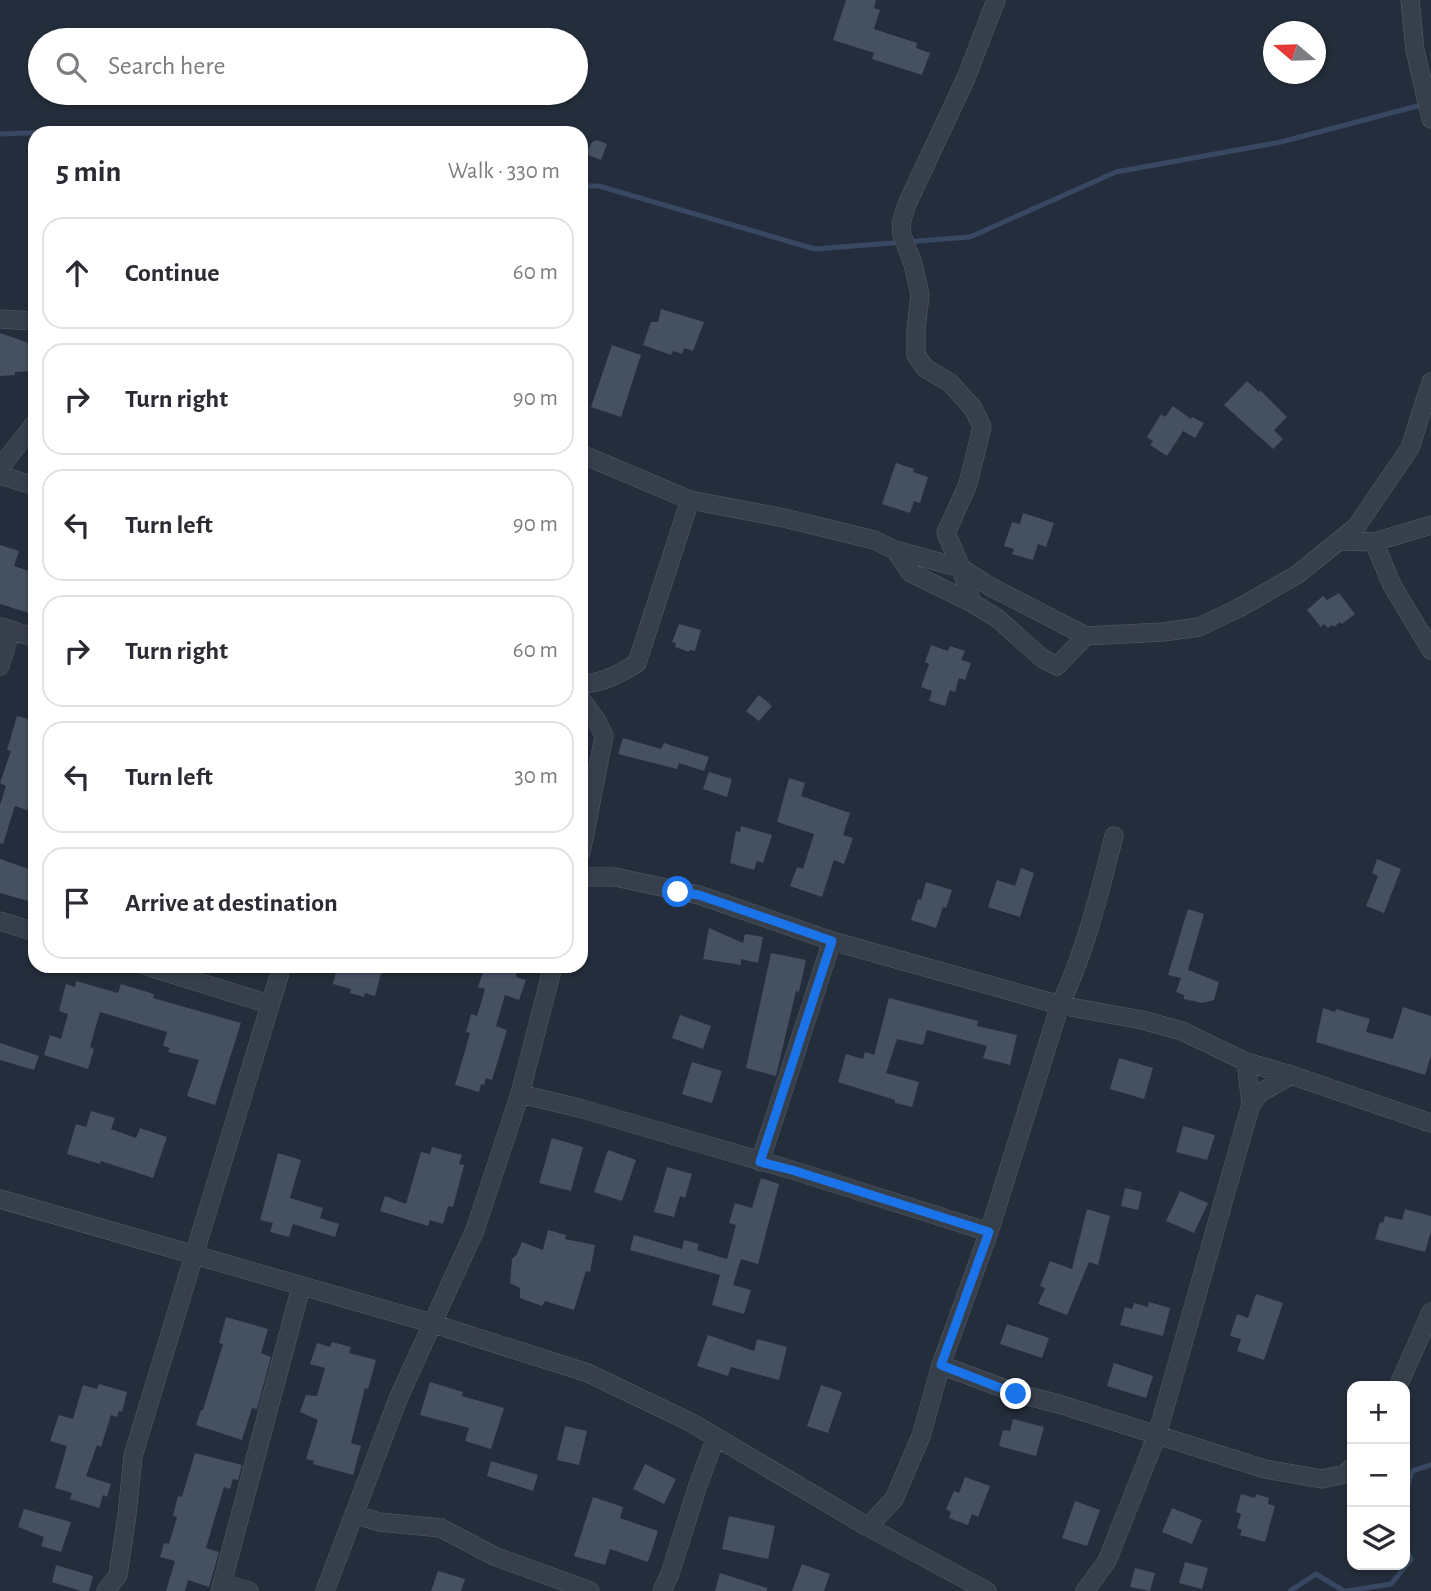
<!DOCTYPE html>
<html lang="en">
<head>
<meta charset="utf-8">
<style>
  :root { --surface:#fff; --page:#f7f7f7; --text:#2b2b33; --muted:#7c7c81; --line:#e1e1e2 }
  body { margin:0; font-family:"Alegreya Sans",sans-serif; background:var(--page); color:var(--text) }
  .controls { position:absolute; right:21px; bottom:21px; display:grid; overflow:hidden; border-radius:14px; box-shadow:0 2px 5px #0004 }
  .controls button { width:63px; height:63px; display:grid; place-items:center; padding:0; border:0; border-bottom:2px solid var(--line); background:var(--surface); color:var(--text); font:35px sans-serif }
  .compass { position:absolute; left:1263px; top:21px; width:63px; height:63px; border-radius:50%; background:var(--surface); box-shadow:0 2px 5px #0004; rotate:289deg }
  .stop { position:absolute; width:21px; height:21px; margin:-16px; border:5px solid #1a73e8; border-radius:50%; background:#fff }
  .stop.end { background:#1a73e8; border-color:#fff; box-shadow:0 2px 7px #0008 }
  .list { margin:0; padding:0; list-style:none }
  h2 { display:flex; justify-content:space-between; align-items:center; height:91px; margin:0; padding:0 28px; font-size:30px }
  h2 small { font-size:23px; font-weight:400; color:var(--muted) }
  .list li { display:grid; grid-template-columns:46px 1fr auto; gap:21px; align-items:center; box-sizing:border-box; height:112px; margin:0 14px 14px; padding:0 14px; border:2px solid var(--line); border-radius:21px }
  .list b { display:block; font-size:26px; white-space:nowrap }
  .list em { font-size:23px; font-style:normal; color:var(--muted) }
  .icon { flex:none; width:38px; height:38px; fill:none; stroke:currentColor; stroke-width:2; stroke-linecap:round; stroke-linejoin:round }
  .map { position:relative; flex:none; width:1431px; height:1591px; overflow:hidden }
  .search { position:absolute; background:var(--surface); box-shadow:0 2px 5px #0004; left:28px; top:28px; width:560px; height:77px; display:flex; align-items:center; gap:18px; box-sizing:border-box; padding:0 24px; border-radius:38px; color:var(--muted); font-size:26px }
  .panel { position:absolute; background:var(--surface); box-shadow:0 2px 5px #0004; left:28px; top:126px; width:560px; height:847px; border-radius:21px }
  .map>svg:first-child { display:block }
</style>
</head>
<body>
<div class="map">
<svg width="1431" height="1591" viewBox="0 0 1431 1591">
  <rect width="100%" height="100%" fill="#242d3b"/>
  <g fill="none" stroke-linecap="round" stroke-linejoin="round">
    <!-- stream -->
    <path stroke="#384862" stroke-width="5" d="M0,134l109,-4 8,3
      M581,186h18l216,63 155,-12 146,-65 165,-30 144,-38
      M1405,1496l7,-25 19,-6
      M1290,1591l26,-17 28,17
      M1347,1591l44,-7 20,-24 -6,-18"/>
  </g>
  <!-- building -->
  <path fill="#455060" d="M846,0h30l-2,8 6,2 -6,19 43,14 -1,5 14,5 -8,22 -50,-16 2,-6 -41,-13z
    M597,140l10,4 -6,16 -15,-6 6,-12z
    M661,309l43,13 -11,29 -9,-3 -2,6 -9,-3 -2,4 -28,-10 8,-23h7z
    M0,333l35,12v26l-20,1v3l-15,1z
    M612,345l29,10 -20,62 -30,-10z
    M1247,381l12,11 1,-2 27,27 -13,13 9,9 -10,10 -49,-44z
    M1173,406l18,13 1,-2 12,6 -9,15 -12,-7 -16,25 -17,-11 3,-4 -6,-4 14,-23 4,3z
    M896,463l18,6 -1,3 15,5 -8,26 -6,-2 -4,12 -28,-9z
    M1023,513l31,10 -8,24 -8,-3 -5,16 -21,-6 2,-5 -10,-3 8,-24 8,2z
    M0,545l19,6 -5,15 21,7v42l-35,-11z
    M1339,593l16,21 -13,10 -2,-2 -6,5 -2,-2 -4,3 -4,-4 -3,3 -14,-17 16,-14 4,4z
    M679,624l22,6 -6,21 -5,-1 -1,2 -14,-5 1,-4 -4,-1z
    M931,645l17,6 2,-5 15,5 -4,9 10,3 -6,17 -6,-2 -4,14 -5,-2 -5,16 -16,-5 3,-10 -11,-4 8,-23 -4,-2z
    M759,695l13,11 -13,15 -13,-10z
    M17,716l18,5v92l-20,-7 -12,38 -3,-1v-38l6,-19 -6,-3 11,-32 -4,-1z
    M623,738l38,11 3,-6 45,14 -5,14 -25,-8 -2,6 -59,-15z
    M709,772l23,7 -5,18 -24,-8z
    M789,778l16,5 -4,13 49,17 -7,22 10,3 -9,26 -10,-4 -12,37 -32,-11 7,-19 6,2 11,-35 -37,-12z
    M741,826l31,9 -9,28 -6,-2 -3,9 -24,-7 6,-32 4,1z
    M0,859l35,12v8l-7,22 -28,-8z
    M1377,859l24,10 -17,44 -18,-7 12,-30 -6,-3z
    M1021,868l13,5 -14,44 -32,-10 9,-27 18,6z
    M926,882l26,8 -6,18 -3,-1 -7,21 -25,-8 7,-21 3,1z
    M1188,909l16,5 -16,56 31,12 -5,18 -12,3 -18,-4v-4l-8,-3 5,-14 -13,-3z
    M709,928l34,15 2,-9 18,3 -5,26 -17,-4v6l-38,-6z
    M771,953l35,7 -7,32 -3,-1 -20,85 -30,-8z
    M348,966h19l15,4 -7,26 -10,-3 -1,4 -14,-4 1,-4 -18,-5 4,-16 9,3z
    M485,966h17l15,5 -1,6 10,3 -7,20 -14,-5 -9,31 11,4 -15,50 -6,-2 -2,7 -3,-1 -2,8 -24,-7 15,-52 -4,-1 5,-18 6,2 8,-27 -7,-2z
    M76,981l42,12 3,-9 33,10 -1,4 88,25 -26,82 -28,-9 12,-36 -31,-8 2,-4 -7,-2 4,-14 -67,-20 -10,35 4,2 -6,20 -44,-14 6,-20 11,4 7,-25 -9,-3 7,-27 9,3z
    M889,998l89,23 -1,5 40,9 -7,30 -27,-7 4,-12 -60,-16 -4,15 -26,-6 -11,34 33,9 -7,25 -17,-4v-3l-57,-18 8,-28 17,5 2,-7 9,3z
    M1403,1007l28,9v40l-6,19 -109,-33 7,-34 12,4 1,-3 34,10 -4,13 27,7z
    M680,1015l31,11 -8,23 -31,-11z
    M0,1043l39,13 -5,14 -34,-10z
    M1119,1058l34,10 -9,31 -34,-10z
    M692,1062l30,9 -10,32 -30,-9z
    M91,1111l24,7 -4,11 25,9 4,-10 27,9 -14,41 -52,-17 -1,3 -33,-10 9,-30 10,3z
    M1183,1126l32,9 -8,25 -31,-8z
    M552,1138l31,9 -12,44 -32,-8z
    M432,1147l30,8 -3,9 5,1 -11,42 -5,-1 -5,18 -13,-4 -2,6 -48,-15 5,-15 21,8 15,-52 9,2z
    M608,1150l28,10 -14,41 -28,-9z
    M278,1153l23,7 -11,38 33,10 -3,10 19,6 -4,13 -42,-13 -4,13 -19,-5 3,-9 -13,-3z
    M667,1167l25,7 -7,24 -5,-2 -6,21 -20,-5z
    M761,1178l18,6 -21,80 -17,-5 -8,26 18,5 -7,24 -32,-9 8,-30 -90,-25 4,-15 48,14 2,-9 15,4 -2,6 30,9 9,-34 -7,-2 6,-20 17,5z
    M1125,1188l17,4 -4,18 -17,-4z
    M1180,1191l28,12 -14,30 -28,-12z
    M1087,1209l23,7 -12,49 -9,-3 -22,53 -29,-11 7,-16 -5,-2 10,-25 22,8z
    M1405,1209l26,7v16l-6,20 -50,-13 5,-17 3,1 2,-7 17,4z
    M548,1230l18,5 -1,4 30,6 -5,27 -4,-1 -12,39 -29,-9 -3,5 -22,-8v-10l-10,-5 2,-24 5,-5 5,-12 21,8z
    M1256,1294l27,9 -19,57 -27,-9 4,-12 -11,-3 7,-22 11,4z
    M1149,1302l21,6 -7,28 -43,-11 5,-18 7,2 2,-6 14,4z
    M226,1317l42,12 -7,24 10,4 -14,52 -5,-1 -10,32 -46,-15 5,-15h2l20,-66 -4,-1z
    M1007,1324l42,14 -7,20 -42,-14z
    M708,1335l46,16 3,-12 30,8 -8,33 -48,-13 -3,9 -31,-10z
    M332,1342l19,5 -2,6 27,7 -8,29 -3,-1 -14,55 10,3 -8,29 -40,-11 1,-3 -8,-2 12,-39 -18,-8 6,-17 11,1 8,-28 -15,-4 7,-21 13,4z
    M1114,1363l39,13 -7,22 -39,-12z
    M430,1382l33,10 -1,4 42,12 -13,41 -26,-8 4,-13 -49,-13z
    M99,1384l28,8 -5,20 -3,-1 -2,6 -6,-2 -10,32 -4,-2 -11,31 25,8 -4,13 -4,-2 -4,13 -29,-9 2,-6 -17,-5 12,-42 -17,-5 9,-26 14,4 10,-34 14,4z
    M821,1385l21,7 -14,41 -21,-7z
    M1013,1419l31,8 -8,29 -37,-10 4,-16 7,1z
    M565,1426l22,5 -8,34 -22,-5z
    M195,1453l47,12 -4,15 -5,-1 -3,10 -6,-2 -18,61 13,4 -10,35 -21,-7 -3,11h-19l9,-30 -15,-4 4,-14 5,1 8,-27 -4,-1 5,-20 4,1z
    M491,1461l47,14 -5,16 -46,-15z
    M645,1464l31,15 -12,25 -31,-15z
    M965,1477l25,9 -12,31 -6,-3 -4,11 -19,-7 2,-6 -5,-3 8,-18 5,2z
    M1241,1494l14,4 1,-4 13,4 -1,6 7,2 -10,36 -25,-7 2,-5 -5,-2 4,-14 -5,-2z
    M593,1497l30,10 -3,11 38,13 -10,31 -38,-13 -5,16 -31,-9z
    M1075,1501l25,9 -13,36 -25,-8z
    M1172,1508l30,12 -10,24 -30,-12z
    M24,1509l47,13 -10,30 -20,-6 3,-9 -26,-10z
    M729,1516l46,10 -7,33 -46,-10z
    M1185,1562l23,6 -6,21 -23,-6z
    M802,1564l28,10 -6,17h-32z
    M56,1565l37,11 -4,15h-8l-29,-9z
    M1135,1568l20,5 -5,18 -20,-4z
    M438,1571l27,8 -4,12h-30z
    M720,1573l47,15v3h-52z"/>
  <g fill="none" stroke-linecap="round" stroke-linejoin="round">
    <defs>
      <path id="street" d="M996,0l-30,78 -59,126 -6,19 1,12 11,29 7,31 -4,34v26l9,13 25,15 23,25 9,19 -14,57 -22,49 15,35 11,35 25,15 45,40 15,8 29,-30 77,-4 36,-5 40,-19 59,-34 58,-47 54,-79 21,-66
        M1410,0l5,50 16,69
        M0,319l35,2
        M581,454l109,46 94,18 90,22 21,10 16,23 61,30
        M0,468l35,-45
        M0,475l35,11
        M1339,541l35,1 57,-17
        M1374,542l18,43 39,65
        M895,550l66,18 30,19 95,49
        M2,627l33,11
        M0,666l11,-36
        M581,684c20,0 39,-10 56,-21l53,-163
        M581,699l16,22 7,15 -23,117
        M581,877h34l84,18 133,46 228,64 82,15 40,11 64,31 45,13
        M0,921l35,11
        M146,966l123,38
        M1246,1062l5,42
        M520,1094l59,14 213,62 197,62
        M760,1162l72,-221
        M0,1199l431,124 157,50 104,50 176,104 119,64
        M941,1365l75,28 43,11 206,65 57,10 23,-5 7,-7
        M1398,1386l33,-74
        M354,1514l25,8 62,6 53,28 96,35
        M868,1527l26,-28 27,-63 20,-71 48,-133 71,-227c26,-55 39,-111 54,-169
        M222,1583l27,8
        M106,1591l12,-16 9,-60 6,-59 149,-490
        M220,1591l81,-304
        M325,1591l73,-192 77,-169 45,-136 33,-128
        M662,1591l8,-17 28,-89 18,-48
        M1085,1591l22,-30 50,-126 94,-331 9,-11 31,-18 140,48"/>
    </defs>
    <!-- street casing -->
    <use href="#street" stroke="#555d69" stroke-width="19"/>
    <!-- street -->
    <use href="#street" stroke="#373f4b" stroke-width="18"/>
  </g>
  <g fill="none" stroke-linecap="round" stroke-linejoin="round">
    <!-- route -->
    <path stroke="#1a73e8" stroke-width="9" d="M678,892l21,3 133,46 -72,221 32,8 197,62 -48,133 75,29"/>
  </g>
</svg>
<div class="controls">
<button>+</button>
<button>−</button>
<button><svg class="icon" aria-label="layers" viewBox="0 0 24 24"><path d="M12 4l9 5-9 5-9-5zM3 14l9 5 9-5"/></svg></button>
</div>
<svg class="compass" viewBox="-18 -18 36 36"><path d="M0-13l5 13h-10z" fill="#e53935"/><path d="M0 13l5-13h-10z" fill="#7c7c81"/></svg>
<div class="stop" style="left:678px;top:892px"></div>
<div class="stop end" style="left:1016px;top:1394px"></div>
<div class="search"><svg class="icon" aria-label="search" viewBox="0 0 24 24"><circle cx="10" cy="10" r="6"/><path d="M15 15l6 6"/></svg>Search here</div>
<section class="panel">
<h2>5 min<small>Walk · 330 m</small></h2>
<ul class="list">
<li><svg class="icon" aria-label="ahead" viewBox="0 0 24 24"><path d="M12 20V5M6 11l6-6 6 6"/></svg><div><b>Continue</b></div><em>60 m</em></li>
<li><svg class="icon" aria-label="right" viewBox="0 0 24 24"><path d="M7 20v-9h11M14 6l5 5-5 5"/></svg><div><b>Turn right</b></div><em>90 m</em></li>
<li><svg class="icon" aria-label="left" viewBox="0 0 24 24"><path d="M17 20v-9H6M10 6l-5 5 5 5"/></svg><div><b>Turn left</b></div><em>90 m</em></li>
<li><svg class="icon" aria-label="right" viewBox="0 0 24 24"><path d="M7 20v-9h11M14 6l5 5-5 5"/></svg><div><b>Turn right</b></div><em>60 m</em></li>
<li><svg class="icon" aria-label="left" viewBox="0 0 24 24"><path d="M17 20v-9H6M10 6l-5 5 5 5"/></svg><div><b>Turn left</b></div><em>30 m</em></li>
<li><svg class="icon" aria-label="arrive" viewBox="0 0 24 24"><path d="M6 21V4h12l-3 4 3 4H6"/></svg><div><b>Arrive at destination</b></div></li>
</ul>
</section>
</div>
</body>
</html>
